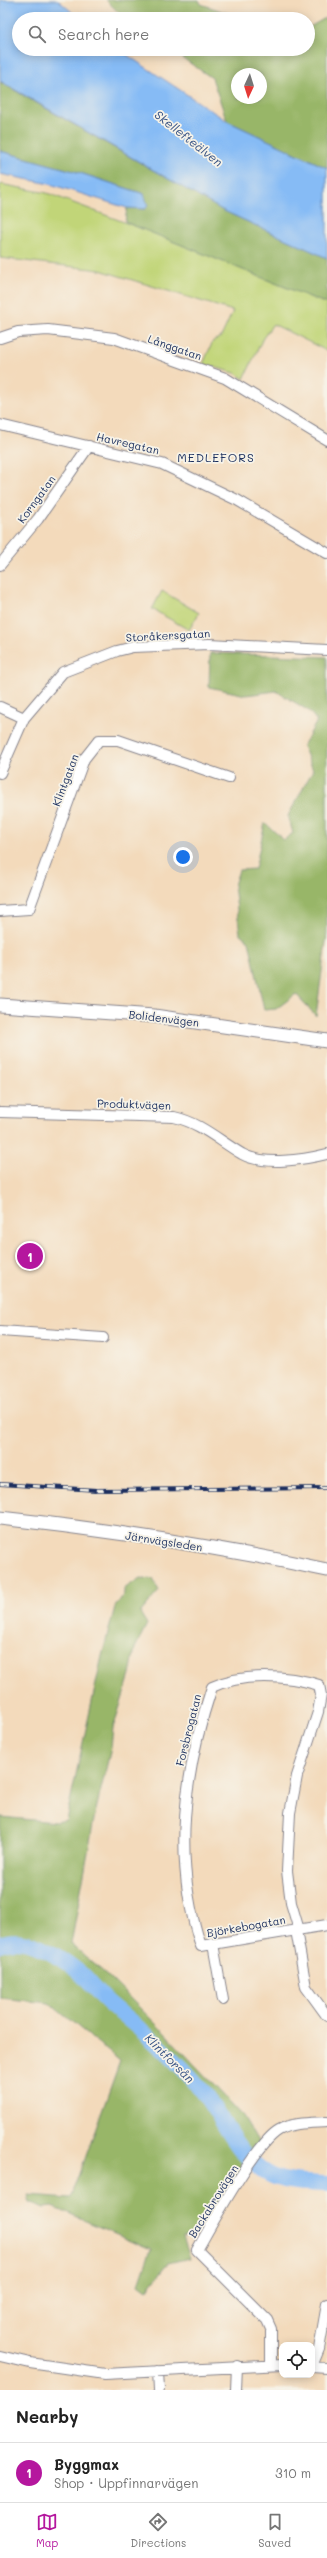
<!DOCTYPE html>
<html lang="en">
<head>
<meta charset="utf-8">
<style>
  :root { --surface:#fff; --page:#f6f6f6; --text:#222; --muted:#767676; --line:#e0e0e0; --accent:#b5179e }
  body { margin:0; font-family:Mali,sans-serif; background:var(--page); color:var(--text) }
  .controls { position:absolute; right:12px; bottom:12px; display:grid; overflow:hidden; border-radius:8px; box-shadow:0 2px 10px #0003 }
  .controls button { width:36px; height:36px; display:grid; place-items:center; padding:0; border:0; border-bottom:1px solid var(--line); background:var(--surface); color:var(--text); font:20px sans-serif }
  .compass { position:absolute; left:231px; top:68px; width:36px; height:36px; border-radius:50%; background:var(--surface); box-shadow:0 2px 10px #0003; rotate:184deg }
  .you { position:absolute; left:183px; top:857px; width:14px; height:14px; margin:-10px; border:3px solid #fff; border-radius:50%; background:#1a73e8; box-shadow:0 0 0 6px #1a73e833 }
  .badge { display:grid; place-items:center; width:26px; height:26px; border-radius:50%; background:var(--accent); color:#fff; font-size:13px; font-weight:700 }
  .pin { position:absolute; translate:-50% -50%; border:2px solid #fff; box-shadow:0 1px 4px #0006 }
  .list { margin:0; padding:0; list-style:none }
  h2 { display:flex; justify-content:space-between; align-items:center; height:52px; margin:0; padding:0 16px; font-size:17px }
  h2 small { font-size:13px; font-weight:400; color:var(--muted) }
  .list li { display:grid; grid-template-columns:26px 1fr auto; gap:12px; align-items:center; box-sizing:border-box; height:60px; padding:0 16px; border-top:1px solid var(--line) }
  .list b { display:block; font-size:15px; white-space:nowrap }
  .list p { margin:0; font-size:13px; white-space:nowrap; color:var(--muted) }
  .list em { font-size:13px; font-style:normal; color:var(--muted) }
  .icon { flex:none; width:22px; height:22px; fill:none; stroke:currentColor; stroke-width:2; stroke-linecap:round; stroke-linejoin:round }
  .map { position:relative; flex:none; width:327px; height:2390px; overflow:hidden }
  .search { position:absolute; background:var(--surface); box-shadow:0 2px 10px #0003; left:12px; right:12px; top:12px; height:44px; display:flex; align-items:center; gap:10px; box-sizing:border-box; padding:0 14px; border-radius:22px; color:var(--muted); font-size:15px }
  .sheet { height:112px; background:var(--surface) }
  nav { display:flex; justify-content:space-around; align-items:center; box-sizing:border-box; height:56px; border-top:1px solid var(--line); background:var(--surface); font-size:11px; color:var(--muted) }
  nav a { display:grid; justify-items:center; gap:2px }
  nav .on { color:var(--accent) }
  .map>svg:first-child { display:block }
</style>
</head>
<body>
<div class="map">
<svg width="327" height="2390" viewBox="0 0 327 2390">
  <rect width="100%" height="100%" fill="#f7f3e8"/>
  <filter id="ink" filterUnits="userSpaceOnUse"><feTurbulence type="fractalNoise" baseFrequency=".025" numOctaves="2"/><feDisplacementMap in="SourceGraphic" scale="8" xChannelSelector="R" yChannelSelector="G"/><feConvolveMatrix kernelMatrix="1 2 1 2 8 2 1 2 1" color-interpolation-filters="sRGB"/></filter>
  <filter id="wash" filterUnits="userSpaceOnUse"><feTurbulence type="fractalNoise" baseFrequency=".012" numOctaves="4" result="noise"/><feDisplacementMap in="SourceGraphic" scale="16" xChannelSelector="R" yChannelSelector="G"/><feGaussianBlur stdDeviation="0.9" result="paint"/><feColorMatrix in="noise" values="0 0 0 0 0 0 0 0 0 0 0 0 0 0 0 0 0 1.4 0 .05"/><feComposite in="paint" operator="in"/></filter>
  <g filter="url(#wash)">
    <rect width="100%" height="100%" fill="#f3dabb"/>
    <!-- green -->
    <path fill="#c1d578" stroke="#6e826b" d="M0,184l47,9 98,37 182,74v47l-54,-27 -10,14 -19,41 -9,-6 -32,-9 10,-23 8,-4 12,-26 -133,-41 -100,-12z
      M162,591l37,22 -10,17 -37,-21z"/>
    <!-- forest -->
    <path fill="#98b668" stroke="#5a7263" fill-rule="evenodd" d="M106,0h93l2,4 44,15h-120z
      M327,17v151l-100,-47 -15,-43 -43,-29h139v-21zM237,74h24v24h-24z
      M0,82l222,128 105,48v46l-202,-82 2,-14 18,1 -1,-15 -67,-22 -77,-21z
      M210,653l117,4v277l-11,82 -20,-22 -20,15 -12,1 -15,-69 -9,-7 -6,-49 5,-15 16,-1 10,-46 19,17 9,-7 -5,-17 25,-46 -10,-24 14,-25 -8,-10 -33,-20 -30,4 -37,-8z
      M140,1578l13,1 6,12 -19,22 7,11 -12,24 -5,27 -17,53 -2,20 -16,66 -24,130 36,31 55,55 81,86 16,27 -64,91 -12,3 7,21 -22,5 -21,27 -8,-6 12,-35 -98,-42 -9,1 -14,-6 -2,-7 43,3 49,-137 -71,-58 -49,-5v-181l56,5 10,-2 36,-164 13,-49 9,-13v-5z"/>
    <!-- water -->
    <path fill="#86bbf5" stroke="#5075aa" d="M0,0h58l22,19h-61v30h99l109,72 100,47v90l-105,-48 -222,-129z
      M0,151l77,21 67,22 4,12 -3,3 -18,-1 -77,-24 -50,-10z"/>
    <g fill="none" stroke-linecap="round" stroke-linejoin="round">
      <!-- river -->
      <path stroke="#86bbf5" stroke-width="16" d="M0,1944c25,-11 60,13 79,28 11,10 20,23 32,33 31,26 64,52 90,84 22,28 33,63 64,83 18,12 42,11 62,12"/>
    </g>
  </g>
  <g filter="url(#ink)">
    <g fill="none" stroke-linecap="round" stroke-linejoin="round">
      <defs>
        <path id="minor" d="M0,338l18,-6 30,-2 66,8 111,40 102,62
          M0,425l162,39 75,36 90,53
          M0,565l38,-46 51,-73
          M0,707l24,11
          M0,773l24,-55 39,-46 54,-21 16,-4 76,-3 118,6
          M0,911l29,-2 55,-150 15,-19h19l111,38
          M0,1112l174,5c27,6 44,23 68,37 22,12 61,6 85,0
          M0,1331l103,7
          M296,1930l10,57 21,29
          M299,1930l-8,-27 -4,-32 3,-58 7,-37 21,-64 3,-17 -2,-10c-32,-10 -76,-12 -107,2 -28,85 -40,173 -11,259l126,-21
          M213,1944l10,56
          M0,2356l30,7 75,11 177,-9
          M271,2364v-35l-4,-9 -70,-70c15,-26 59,-107 82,-120 14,-8 33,-7 48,-8
          M312,2366l7,-17 8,-45
          M312,2367l15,1
          M158,2371l1,19
          M236,2390l1,-24"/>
        <path id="major" d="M0,1005l154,11 173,25
          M0,1518c110,12 219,29 327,52"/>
      </defs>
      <!-- minor casing -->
      <use href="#minor" stroke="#87848c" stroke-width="12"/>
      <!-- major casing -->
      <use href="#major" stroke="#87848c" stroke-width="15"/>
      <!-- minor -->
      <use href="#minor" stroke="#fff" stroke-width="10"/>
      <!-- major -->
      <use href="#major" stroke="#fff" stroke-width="13"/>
      <defs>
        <path id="rail" d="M0,1484l96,6 231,-2"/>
      </defs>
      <!-- rail casing -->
      <use href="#rail" stroke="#1b2f5e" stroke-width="4"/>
      <!-- rail -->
      <use href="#rail" stroke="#f7f3e8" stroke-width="2.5" stroke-dasharray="8" stroke-linecap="butt"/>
    </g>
  </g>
  <g text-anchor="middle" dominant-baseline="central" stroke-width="3.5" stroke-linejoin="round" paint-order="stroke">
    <!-- street labels -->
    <g font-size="11" fill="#1b2f5e" stroke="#f7f3e8">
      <text transform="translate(175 347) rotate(19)">Långgatan</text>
      <text transform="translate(128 443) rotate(13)">Havregatan</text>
      <text transform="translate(36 499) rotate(-54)">Korngatan</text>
      <text transform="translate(168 635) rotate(-3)">Storåkersgatan</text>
      <text transform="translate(65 780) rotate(-69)">Klintgatan</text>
      <text transform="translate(164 1018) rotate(7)">Bolidenvägen</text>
      <text transform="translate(134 1104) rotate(2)">Produktvägen</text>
      <text transform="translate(164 1541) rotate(9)">Järnvägsleden</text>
      <text transform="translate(188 1730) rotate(-76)">Forsbrogatan</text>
      <text transform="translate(246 1926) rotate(-10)">Björkebogatan</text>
      <text transform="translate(213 2201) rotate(-58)">Backabrovägen</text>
    </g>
    <!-- water labels -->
    <g font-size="12" font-style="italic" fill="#365284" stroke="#f7f3e8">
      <text transform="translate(189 138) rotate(38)">Skellefteälven</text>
      <text transform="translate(170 2058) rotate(45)">Klintforsån</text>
    </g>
    <!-- neighbourhood labels -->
    <g font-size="12" letter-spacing="1" fill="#1b2f5e" stroke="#f7f3e8">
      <text x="216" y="457">MEDLEFORS</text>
    </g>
  </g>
</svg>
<div class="controls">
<button><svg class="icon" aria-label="locate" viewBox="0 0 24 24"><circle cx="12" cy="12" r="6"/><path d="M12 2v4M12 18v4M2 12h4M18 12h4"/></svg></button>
</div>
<svg class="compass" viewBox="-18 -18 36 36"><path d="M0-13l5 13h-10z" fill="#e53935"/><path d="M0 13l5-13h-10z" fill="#767676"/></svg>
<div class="you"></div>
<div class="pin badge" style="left:30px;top:1256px">1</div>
<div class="search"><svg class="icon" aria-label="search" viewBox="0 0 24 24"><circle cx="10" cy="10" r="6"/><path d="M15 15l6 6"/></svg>Search here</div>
</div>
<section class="sheet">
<h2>Nearby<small></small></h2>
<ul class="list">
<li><span class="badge">1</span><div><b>Byggmax</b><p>Shop · Uppfinnarvägen</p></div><em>310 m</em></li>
</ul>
</section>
<nav>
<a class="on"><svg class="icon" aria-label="map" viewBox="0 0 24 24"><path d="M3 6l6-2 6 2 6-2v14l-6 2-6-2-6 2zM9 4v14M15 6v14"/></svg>Map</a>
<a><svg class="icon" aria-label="directions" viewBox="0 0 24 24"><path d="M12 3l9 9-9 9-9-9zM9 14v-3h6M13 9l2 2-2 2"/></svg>Directions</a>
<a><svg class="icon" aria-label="saved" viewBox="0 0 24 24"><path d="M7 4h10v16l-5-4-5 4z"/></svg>Saved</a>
</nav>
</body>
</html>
